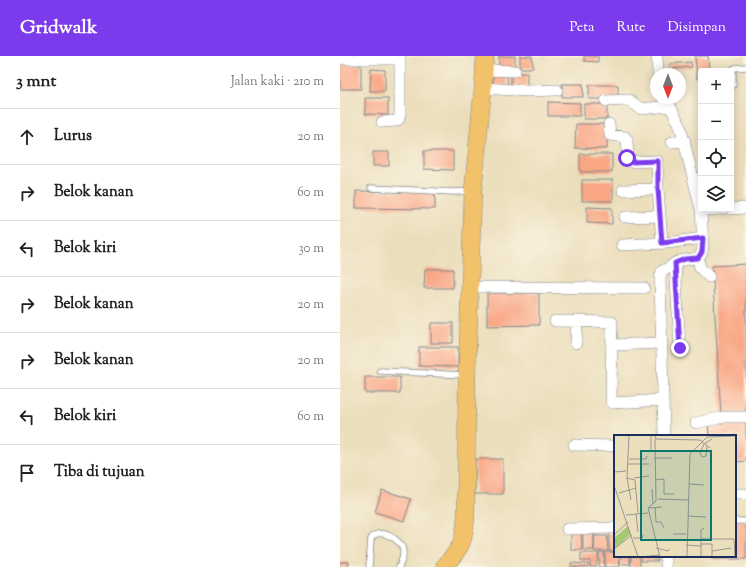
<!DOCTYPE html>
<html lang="id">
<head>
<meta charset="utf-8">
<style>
  :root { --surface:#fff; --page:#f6f6f6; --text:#202124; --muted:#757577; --line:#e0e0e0; --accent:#7c3aed }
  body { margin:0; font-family:"Sorts Mill Goudy",serif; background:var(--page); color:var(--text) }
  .controls { position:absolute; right:12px; top:12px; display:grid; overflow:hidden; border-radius:4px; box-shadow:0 2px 10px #0003 }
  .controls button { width:36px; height:36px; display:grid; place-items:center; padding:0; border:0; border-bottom:1px solid var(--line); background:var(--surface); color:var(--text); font:20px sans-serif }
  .compass { position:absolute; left:310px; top:12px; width:36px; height:36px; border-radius:50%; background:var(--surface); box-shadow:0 2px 10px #0003; rotate:180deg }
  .stop { position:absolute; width:12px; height:12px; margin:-9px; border:3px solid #7c3aed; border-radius:50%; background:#fff }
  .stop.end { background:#7c3aed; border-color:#fff; box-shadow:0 1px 4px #0008 }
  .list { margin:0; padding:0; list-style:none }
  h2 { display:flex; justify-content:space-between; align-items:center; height:52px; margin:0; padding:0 16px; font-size:17px }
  h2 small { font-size:13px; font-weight:400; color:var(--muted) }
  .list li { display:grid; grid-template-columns:26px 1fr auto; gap:12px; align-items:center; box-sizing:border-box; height:56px; padding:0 16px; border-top:1px solid var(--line) }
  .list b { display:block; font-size:15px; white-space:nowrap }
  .list em { font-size:13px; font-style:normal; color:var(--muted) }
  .icon { flex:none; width:22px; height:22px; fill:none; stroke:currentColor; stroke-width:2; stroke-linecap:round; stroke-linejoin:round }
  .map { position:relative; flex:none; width:406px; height:511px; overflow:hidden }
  header { display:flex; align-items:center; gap:24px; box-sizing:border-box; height:56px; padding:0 20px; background:var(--accent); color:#fff }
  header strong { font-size:19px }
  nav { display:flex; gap:22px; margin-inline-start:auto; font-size:14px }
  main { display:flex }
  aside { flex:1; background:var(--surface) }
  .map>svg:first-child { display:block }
</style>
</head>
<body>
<header>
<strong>Gridwalk</strong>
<nav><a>Peta</a><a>Rute</a><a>Disimpan</a></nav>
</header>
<main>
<aside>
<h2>3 mnt<small>Jalan kaki · 210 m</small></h2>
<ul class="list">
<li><svg class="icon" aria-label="ahead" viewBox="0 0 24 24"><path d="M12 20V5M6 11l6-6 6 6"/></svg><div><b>Lurus</b></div><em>20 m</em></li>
<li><svg class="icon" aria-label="right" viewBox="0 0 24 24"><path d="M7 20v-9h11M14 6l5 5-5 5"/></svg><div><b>Belok kanan</b></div><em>60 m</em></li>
<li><svg class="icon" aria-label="left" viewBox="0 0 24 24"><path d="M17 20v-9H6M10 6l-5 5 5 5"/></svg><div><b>Belok kiri</b></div><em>30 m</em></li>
<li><svg class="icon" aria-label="right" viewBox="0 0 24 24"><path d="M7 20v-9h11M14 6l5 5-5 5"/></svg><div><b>Belok kanan</b></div><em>20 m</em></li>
<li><svg class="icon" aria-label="right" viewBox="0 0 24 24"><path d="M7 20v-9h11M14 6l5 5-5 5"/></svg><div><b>Belok kanan</b></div><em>20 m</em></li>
<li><svg class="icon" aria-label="left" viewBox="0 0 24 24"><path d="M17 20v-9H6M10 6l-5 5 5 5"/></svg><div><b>Belok kiri</b></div><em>60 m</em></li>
<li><svg class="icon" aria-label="arrive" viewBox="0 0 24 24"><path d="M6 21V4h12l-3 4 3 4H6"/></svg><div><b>Tiba di tujuan</b></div></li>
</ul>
</aside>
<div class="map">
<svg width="406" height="511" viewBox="0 0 406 511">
  <rect width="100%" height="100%" fill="#fcf5e5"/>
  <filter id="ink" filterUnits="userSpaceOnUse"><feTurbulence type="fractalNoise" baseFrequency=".025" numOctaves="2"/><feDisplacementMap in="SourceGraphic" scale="8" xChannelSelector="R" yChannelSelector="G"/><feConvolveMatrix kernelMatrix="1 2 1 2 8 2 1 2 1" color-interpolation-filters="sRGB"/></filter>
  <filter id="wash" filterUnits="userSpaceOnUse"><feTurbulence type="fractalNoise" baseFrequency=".012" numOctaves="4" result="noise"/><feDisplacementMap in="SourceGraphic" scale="16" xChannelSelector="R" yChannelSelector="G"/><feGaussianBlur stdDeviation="0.9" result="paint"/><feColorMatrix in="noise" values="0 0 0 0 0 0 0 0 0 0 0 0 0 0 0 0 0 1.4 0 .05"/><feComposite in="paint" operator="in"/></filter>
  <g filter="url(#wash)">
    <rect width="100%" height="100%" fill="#ebdebb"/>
    <g id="blocks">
      <!-- building -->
      <path fill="#f9a684" d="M159,0h16v12h-16z
        M180,0h12l1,12h-13z
        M244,0h14v6l-14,-1z
        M355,0h13l1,15h-8v7l-4,1z
        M351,6l1,5 -22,2v-5z
        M0,8l21,1v24h-21z
        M31,13l14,1v21h-15z
        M171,17h16v14l-16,-1z
        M153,18h15l-1,11h-14z
        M222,28h21v13h-21z
        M249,29h29v14h-29z
        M25,42h23v17l-23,-1z
        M208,46l32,1v13h-32z
        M244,48h23v15h-23z
        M236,68h32l-1,25 -32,-1z
        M84,95h29v19l-29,-1z
        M33,96h16v14h-16z
        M240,98h32v18h-32z
        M242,124h31v21h-31z
        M16,135l79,1v17l-79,-1z
        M247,151l25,1v16l-25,-1z
        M406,208v151l-25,1 -9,-150z
        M85,213h28v19h-29z
        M147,237h52v32l-52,1z
        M91,267h22v20h-22z
        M79,291h39v20l-39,-1z
        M25,321h35v16h-35z
        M406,363v42l-11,1v-26h-26l-1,-15z
        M135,403h28v35h-28z
        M42,434l29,9 -7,22 -29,-9z
        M395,466h11v37h-34v-3h23z
        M231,475h10l1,19h-11z
        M243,476h11v18h-11z
        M269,477h6v18h-6z
        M254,480h13l1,15h-14z
        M259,496h5v15h-5z
        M265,496h10v4h4l1,11h-15z
        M241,497h17v8h-2v6h-6v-6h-9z
        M280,500h10v8h-10z
        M291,500h9v11h-9z
        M301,500h17v5h-17z
        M0,506h9l-1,5h-8z
        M231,507l17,1v3h-17z"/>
    </g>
  </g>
  <g filter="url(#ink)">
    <use href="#blocks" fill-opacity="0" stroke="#83868c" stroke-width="1"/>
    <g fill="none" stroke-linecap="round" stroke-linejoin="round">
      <defs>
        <path id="lane" d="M393,29v-16l2,-1 11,-1
          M31,132l83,4 17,-1
          M40,315l85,4
          M395,465h11
          M29,511l2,-28c7,-13 31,0 32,12 1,6 -2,11 -4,16"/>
        <path id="street" d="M317,0l1,18
          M0,3h60
          M143,14l32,1
          M143,32l45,3 29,-1
          M323,42l8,10 9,17 21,85 2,35 -1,7 -4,6c-7,1 -14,1 -21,4 -5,3 -9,7 -15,9l-2,6 4,159
          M266,45l23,-1 12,9 28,-3
          M42,66l14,-1 3,-2 1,-5v-58
          M269,68l1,11 15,2 2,3 1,21 2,1 27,-1 1,28 4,54
          M332,86l13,-1
          M283,134l35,-1
          M391,153l15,-1
          M361,154l21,-1
          M285,161l35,-1
          M282,189l45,-2 36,-5
          M358,202l2,10 9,9
          M335,207l5,85
          M130,231l174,1
          M215,265l57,1 -1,79 2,2 50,-3
          M236,287l1,-22
          M273,289l48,-2
          M356,367l28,-6h22
          M234,389l40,1
          M395,438h11
          M227,473l48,-1
          M326,500v11"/>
        <path id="primary" d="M104,511c17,-20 20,-23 22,-50l1,-142 6,-184 10,-103 2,-32"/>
      </defs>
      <!-- lane casing -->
      <use href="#lane" stroke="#83868c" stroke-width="7"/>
      <!-- street casing -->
      <use href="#street" stroke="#83868c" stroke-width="12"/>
      <!-- primary casing -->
      <use href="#primary" stroke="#83868c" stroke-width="18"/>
      <!-- lane -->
      <use href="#lane" stroke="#fff" stroke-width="5.5"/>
      <!-- street -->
      <use href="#street" stroke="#fff" stroke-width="11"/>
      <!-- primary -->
      <use href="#primary" stroke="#f2c26a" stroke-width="17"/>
    </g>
  </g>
  <g fill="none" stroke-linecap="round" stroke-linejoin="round" filter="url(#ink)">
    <!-- route -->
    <path stroke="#7c3aed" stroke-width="5" d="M287,102l3,4 28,-1v28l4,54 41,-5 -1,14 -4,6 -13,1 -10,4 5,85"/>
  </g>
  <!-- overview -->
  <g transform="translate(274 379)">
    <rect width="122" height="122" fill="#ebdebb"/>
    <path d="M14,91l3,8 -17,15v-11z" fill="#a6ca74"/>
    <path fill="none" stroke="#989896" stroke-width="1" d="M15,0l-2,43 8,2 3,33M37,0v15M41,0l1,4 44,1 10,8M41,4l1,62 -8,7 12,49M93,11l-1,10 -4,1 -2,-4 4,-9 8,-5M40,23h18M15,24h17l1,-3M14,29h21M0,37l12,-1M13,43l4,22M20,43l15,-2M41,45l9,-1v15h10M75,49l15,1M0,50l24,72M38,54l1,15M5,58l17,-5M44,64l30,1M41,72l1,15h5l3,6M34,73l14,-1M22,79l2,18M12,80l22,-2M74,81l18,1M59,99h13M0,100l14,-13M19,103h9l1,-3M87,104h33l1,18M87,109h11v13M72,110l15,1M42,113l12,3 1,-2M0,114l18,-14M98,116l19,-3M26,122l19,-2M73,122l3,-103 17,-17 29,-1M87,122v-27l3,-2"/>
    <path fill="#0f766e" fill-opacity="0.15" stroke="#0f766e" stroke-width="2" d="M27,16h70v89h-70z"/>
    <rect width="122" height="122" fill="none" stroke="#1b2f5e" stroke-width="2"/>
  </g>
</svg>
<div class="controls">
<button>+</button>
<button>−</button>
<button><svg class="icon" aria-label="locate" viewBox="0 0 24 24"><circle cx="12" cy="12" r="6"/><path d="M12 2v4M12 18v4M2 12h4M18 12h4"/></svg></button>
<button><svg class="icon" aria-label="layers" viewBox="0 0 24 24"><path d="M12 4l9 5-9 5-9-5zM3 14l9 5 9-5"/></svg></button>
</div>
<svg class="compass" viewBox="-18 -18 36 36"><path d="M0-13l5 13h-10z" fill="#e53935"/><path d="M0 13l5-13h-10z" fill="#757577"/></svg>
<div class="stop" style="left:287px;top:102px"></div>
<div class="stop end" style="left:340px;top:292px"></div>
</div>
</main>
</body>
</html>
